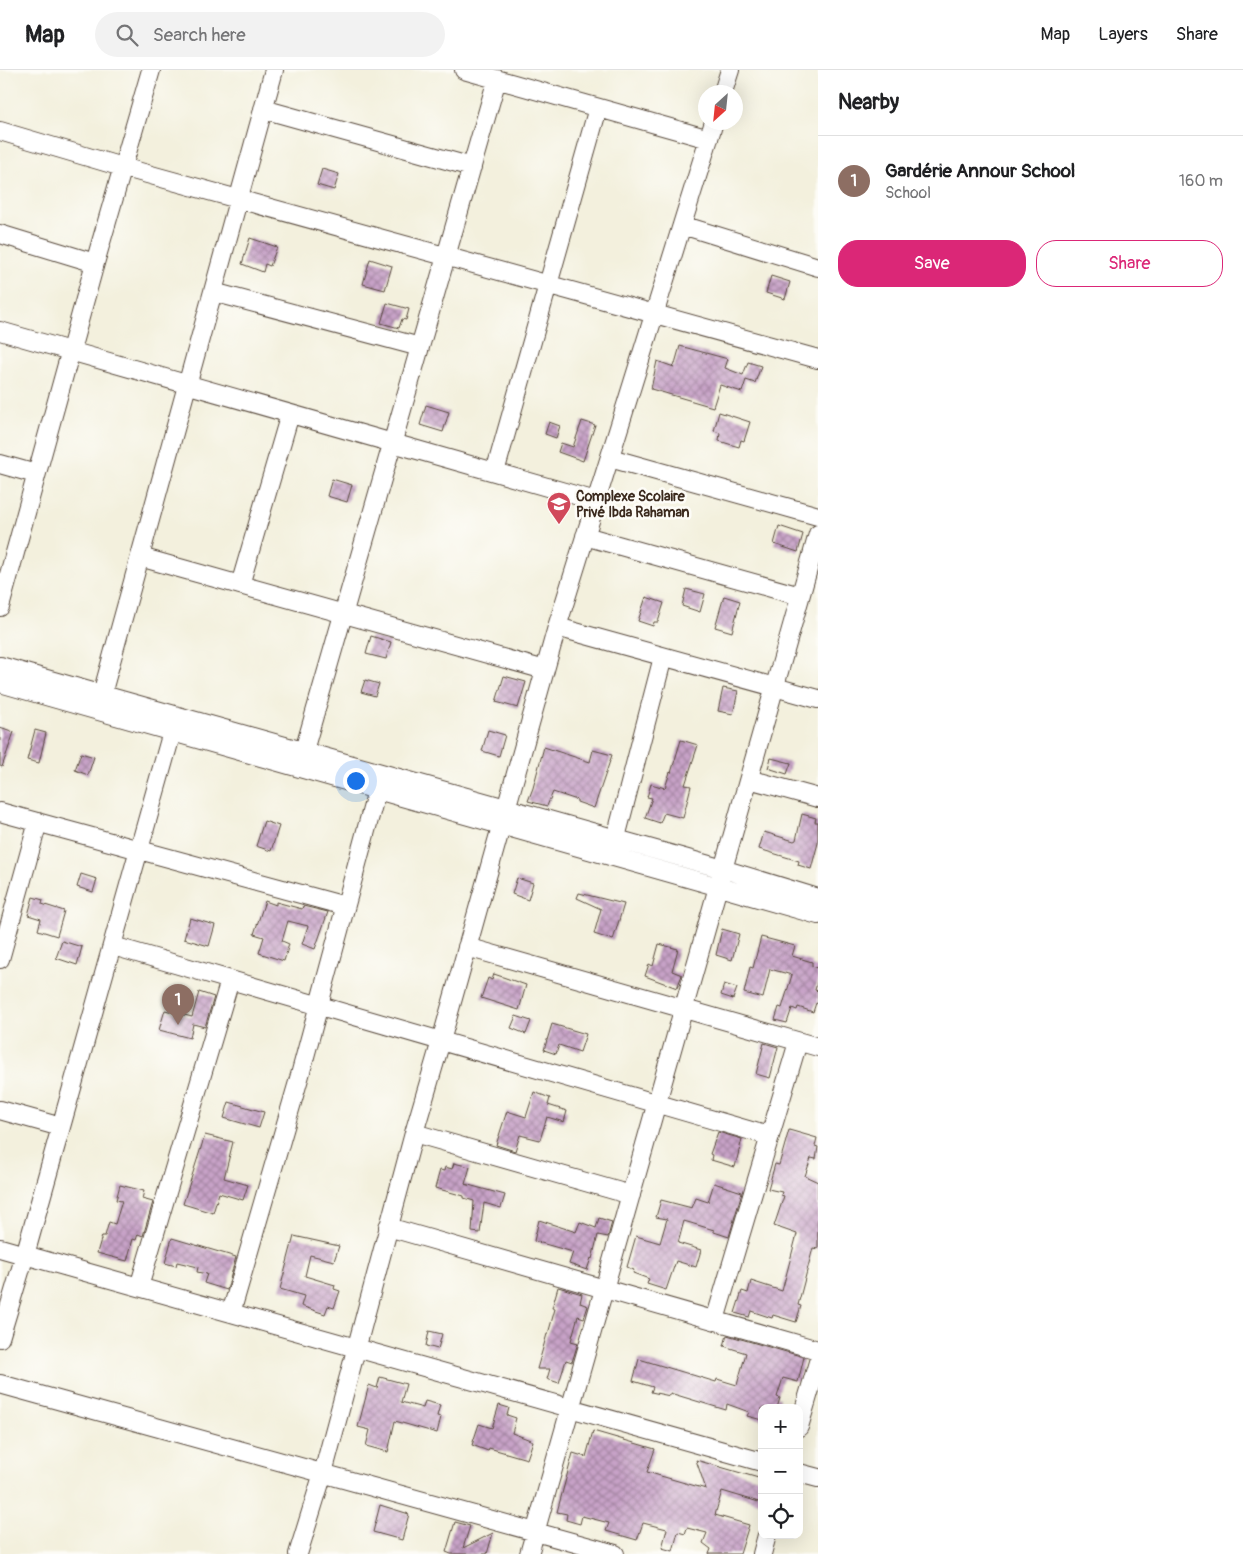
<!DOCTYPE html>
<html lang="en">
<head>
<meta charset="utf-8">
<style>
  :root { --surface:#fff; --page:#f2f2f2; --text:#202124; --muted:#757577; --line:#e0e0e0; --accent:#db2777 }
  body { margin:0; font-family:Pangolin,sans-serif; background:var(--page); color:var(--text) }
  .controls { position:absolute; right:15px; bottom:15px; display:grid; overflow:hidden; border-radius:10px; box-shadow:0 5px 20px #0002 }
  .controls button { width:45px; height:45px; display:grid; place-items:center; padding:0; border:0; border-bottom:1px solid var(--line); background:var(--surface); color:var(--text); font:25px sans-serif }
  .compass { position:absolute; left:698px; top:15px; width:45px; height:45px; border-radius:50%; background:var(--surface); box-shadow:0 5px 20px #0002; rotate:207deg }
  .you { position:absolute; left:355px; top:710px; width:18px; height:18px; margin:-12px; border:4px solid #fff; border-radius:50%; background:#1a73e8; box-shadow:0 0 0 8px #1a73e833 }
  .badge { display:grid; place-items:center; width:32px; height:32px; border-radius:50%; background:var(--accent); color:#fff; font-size:16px; font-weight:700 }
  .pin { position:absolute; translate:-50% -41px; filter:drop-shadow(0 1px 2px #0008) }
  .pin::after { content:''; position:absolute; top:26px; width:18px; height:15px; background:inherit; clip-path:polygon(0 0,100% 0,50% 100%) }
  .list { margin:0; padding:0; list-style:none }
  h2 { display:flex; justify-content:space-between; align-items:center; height:65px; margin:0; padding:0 20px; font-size:21px }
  h2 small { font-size:16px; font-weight:400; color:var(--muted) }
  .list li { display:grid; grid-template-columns:32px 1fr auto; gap:15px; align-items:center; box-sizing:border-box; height:90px; padding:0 20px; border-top:1px solid var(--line) }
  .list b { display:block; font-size:19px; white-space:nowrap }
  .list p { margin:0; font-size:16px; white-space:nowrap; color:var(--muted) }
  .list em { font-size:16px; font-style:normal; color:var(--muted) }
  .actions { display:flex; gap:10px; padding:15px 20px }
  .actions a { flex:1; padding:11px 0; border:1px solid var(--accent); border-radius:20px; text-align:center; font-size:18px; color:var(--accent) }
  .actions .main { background:var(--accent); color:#fff }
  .icon { flex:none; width:28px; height:28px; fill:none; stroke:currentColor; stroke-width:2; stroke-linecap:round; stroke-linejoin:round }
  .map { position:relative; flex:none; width:818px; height:1484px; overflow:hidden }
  header { display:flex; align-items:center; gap:30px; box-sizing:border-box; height:70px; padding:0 25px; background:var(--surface); border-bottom:1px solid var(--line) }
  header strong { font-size:24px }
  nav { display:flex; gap:28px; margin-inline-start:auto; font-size:18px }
  .search { width:350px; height:45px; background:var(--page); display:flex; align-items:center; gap:12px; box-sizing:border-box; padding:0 18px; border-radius:28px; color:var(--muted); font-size:19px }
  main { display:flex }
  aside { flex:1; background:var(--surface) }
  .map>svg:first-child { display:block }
</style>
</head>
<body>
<header>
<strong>Map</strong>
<div class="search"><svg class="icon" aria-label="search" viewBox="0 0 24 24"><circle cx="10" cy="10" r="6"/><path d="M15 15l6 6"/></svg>Search here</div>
<nav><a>Map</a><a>Layers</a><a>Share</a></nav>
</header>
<main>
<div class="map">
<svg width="818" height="1484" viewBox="0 0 818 1484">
  <defs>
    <pattern id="building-cross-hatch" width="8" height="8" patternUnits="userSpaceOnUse" patternTransform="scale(1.25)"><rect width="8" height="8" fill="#c7a2c7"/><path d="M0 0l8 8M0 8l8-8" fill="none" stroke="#a384a1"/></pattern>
  </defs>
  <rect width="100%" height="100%" fill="#fdfcf7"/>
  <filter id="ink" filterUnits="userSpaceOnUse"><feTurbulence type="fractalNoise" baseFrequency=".02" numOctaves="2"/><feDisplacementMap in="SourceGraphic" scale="10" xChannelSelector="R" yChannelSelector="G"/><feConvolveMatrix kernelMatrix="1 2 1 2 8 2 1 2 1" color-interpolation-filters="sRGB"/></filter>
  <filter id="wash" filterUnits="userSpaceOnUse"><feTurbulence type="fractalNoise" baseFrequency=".0096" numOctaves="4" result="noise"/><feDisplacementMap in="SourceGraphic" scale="20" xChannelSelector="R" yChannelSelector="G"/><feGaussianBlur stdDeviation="1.12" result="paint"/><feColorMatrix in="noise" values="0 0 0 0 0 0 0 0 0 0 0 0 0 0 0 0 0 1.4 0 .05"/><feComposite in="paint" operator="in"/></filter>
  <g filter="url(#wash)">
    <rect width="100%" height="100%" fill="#f3f0dd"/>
    <g id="blocks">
      <!-- building -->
      <path fill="url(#building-cross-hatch)" d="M322,99l17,5 -5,16 -17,-5z
        M250,168l27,9 -7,19 -5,-2 -2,8 -21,-8z
        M370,189l22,7 -7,24 -22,-6z
        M771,206l19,6 -5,17 -19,-6z
        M387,233l22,6 -3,11 -4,-1 -3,9 -18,-5z
        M680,276l48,13 -3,9 18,7 5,-13 13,4 -6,17 -9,-3 -4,12 -22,-7 -7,22 -62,-18 6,-28 17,6z
        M426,335l23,7 -6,20 -23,-7z
        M719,342l31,10 -6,19 -3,-1 -2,7 -20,-6 1,-8 -6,-2z
        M582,351l13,4 -12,36 -25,-9 3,-9 12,4z
        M549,352l11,4 -4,12 -11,-4z
        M332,409l20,6 -5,17 -20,-6z
        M779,456l24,8 -5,18 -24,-8z
        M686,519l19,5 -5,18 -18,-6z
        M724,526l16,5 -8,31 -17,-5z
        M646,527l18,6 -6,19h-4l-1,4 -15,-5z
        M371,566l20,6 -5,17 -20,-5z
        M504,606l22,6 -8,26 -22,-6z
        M365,610l14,4 -4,12 -14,-4z
        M723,618l15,3 -5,23 -15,-3z
        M0,657l14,5 -12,35 -2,-1z
        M35,660l11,3 -7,30 -12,-3z
        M488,660l17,5 -6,21 -17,-5z
        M681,670l17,5 -13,40 6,1 -8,32 -19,-5 -4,10 -15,-5 7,-20 -5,-1 4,-13 14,4 5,-16 1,1z
        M544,677l46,15 3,-12 19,5 -18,53 -17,-6v-2l-24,-8 -6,14 -19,-5 5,-13z
        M81,683l13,4 -6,18 -13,-5z
        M771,688l20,5 -4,11 -19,-6z
        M802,744l14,4 -1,4h3v21l-7,26 -13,-4 1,-4 -40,-12 5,-17 30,9 2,-1z
        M264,751l15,5 -8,25 -15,-5z
        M81,804l16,5 -4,13 -16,-5z
        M517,808l16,5 -5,17 -16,-6z
        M579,823l45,11 -11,36 -19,-6 7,-25 -24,-11z
        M33,827l10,3 -1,4 22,7 -7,25 -19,-6 3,-11 -13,-4z
        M265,831l11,4v-3l26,7 1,-3 25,6 -13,37 -13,-5 6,-18 -20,-5 -6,20 7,3 -5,17 -25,-8 5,-16 -10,-3z
        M190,848l25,7 -6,21 -25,-7z
        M722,859l17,5 -7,26 -16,-5z
        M761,867l34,9 -3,10 20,6v4l6,2v11l-3,11 3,1v13l-2,-1 -3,9 -15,-5 -1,3 -5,-2 -5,15 -12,-3 4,-13 3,1 10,-33 -22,-6 -7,29 -19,-5 6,-26 3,1z
        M62,871l20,6 -5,18 -21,-7z
        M659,874l19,5 -6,22 10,4 -5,13 -32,-12 4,-12 4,2z
        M494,904l32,11 -7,25 -38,-12 7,-20 4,2z
        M724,914l13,4 -4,11 -12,-4z
        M199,922l15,5 -9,30 -12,-3 -3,14 -31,-8 6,-20 27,7z
        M516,946l15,5 -5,13 -15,-6z
        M552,954l34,10 -6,18 -21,-7 -3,9 -12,-4z
        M764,973l14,4 -8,31 -14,-4z
        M534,1022l16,6 -2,7 19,6 -3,11 -17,-5 -7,23 -20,-5 -5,16 -19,-6 11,-34 19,6z
        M229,1032l35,10 -5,16 -35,-10z
        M789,1060l28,8 -2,8 3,1 -2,12 -5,-1 -6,18 13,6v67l-5,-1 -15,57 3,1 -5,16 -23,-7 -1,3 -21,-7 -2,6 -14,-4 7,-22 6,2 3,-12 31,10 15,-57 -23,-8 10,-30 -3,-1 1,-3 -14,-3 7,-25 4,1z
        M718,1062l24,7 -7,28 -24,-7 1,-5 -2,-1z
        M205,1065l28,7 -9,36 24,7 -5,15 -24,-7 -6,20 -30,-9z
        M454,1093l16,4 -5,17 40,11 -4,13 -17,-5 -4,30 -8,-1 2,-31 -10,-3v-2l-29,-8 5,-18 4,1 1,-4 7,2z
        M714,1113l28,9 -13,45 -15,-5v-2l-30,-9 -6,22 23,7 -5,17 -20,-6 -10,29 -19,-6 2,-5 -16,-6 1,-3 -7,-3 9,-31 24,7 7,-24 -11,-2 5,-17 31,8 4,-10 12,4z
        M120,1115l24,6 -2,8 11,3 -10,34 -5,-2 -2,6 -3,-1 -6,22 -30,-8 5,-17h3l4,-14 6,2 7,-23 -6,-1z
        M599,1148l13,4 -4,15 -10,-2 -6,24 -1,-1 -4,12 -18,-6 4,-12 -39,-11 5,-21 37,12 4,-10 16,6z
        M294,1166l45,10 -5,15 -24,-6 -5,21 30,9 -1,4 6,2 -6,17 -6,-2 -3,8 -24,-8 3,-10 -24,-7z
        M172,1168l64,19 -9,33 -23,-7 3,-9 -10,-2 1,-5 -21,-5 -1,4 -11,-3z
        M558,1217l24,7 -2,9 8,3 -4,12 -6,-2 -7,25 7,2 -6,19 -6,-2 -7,23 -12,-4 3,-10h-13l10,-35h1l7,-25 -3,-1z
        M429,1261l13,3 -4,15 -12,-3z
        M727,1265l77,22 -6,25 -15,-4 -6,19 3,1 -3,10h-15v12l-15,-4 2,-4 -22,-8 -1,6 -56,-17v3l-19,-4 2,-5 -20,-6 6,-22 77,23 1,-3 20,6 9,-32 -22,-7z
        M380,1307l26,7 -5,18 22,6 2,-7 15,4 -3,11 4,1 -4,16 -42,-12 -7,31 -22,-6 4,-16 -12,-3 11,-42 8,3z
        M499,1335l10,3 -2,7 9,3 -4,15 21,8 -6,18 -38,-11 -1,3 -16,-6 7,-21 13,4z
        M593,1361l62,18 -8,23 38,11 21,6 -10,-29 66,19v24l-40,-12 -7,24 34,10 -9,29h-31l2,-5 -8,-6 4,-10 -20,-5 -2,6 -7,-2 -5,19 -11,-3 5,-19 -24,-6 -6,17 -31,-9 3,-8 -27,-7 -2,8 -14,-4 1,-6 -10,-2 16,-59 13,4z
        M380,1435l29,9 -7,26 -29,-8z
        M455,1452l15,4 -7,22 30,-15 -6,21h-36l-5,-2z"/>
    </g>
  </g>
  <g filter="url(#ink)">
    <use href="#blocks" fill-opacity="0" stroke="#57483b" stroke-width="1"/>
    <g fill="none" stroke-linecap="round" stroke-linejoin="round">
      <defs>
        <path id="minor" d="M464,0l245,69
          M723,22l7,-22
          M263,39l209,58
          M0,61l122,36 696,192
          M682,155l136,42
          M0,164l95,29
          M213,222l207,55
          M0,261l596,170
          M610,388l208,58
          M0,394l36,10
          M495,402l103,-364
          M585,466l215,60
          M140,487l405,113
          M240,515l50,-171
          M0,537l95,-344 56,-193
          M557,557l261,72
          M0,596l723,203 95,29
          M0,613l818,232
          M99,635l175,-635
          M301,691l196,-682
          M749,709l69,19
          M0,742l345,94
          M613,779l50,-192
          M113,876l656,190
          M467,877l351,100
          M0,889l38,-137
          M0,1040l61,17
          M414,1063l217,62
          M388,1157l430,123
          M0,1178l762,214
          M139,1217l91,-307
          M231,1243l69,-238 77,-285
          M715,1250l83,-278
          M0,1268l25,-83 147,-523
          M0,1314l615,170
          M799,1357l19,-65
          M799,1403l19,5
          M298,1484l25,-81 91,-340 27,-92 116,-414 157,-505
          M529,1484l289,-1020
          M762,1484l5,-19"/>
      </defs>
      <!-- minor casing -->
      <use href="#minor" stroke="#57483b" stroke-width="20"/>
      <!-- minor -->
      <use href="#minor" stroke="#fff" stroke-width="18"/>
    </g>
  </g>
  <!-- icons -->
  <defs>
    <symbol id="school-pin" viewBox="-11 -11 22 30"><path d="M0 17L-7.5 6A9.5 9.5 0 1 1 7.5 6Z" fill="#d1495b" stroke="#fdfcf7"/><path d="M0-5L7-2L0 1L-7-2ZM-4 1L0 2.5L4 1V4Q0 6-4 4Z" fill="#fff"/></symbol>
  </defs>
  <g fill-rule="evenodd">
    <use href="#school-pin" x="545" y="420" width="28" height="38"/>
  </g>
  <g text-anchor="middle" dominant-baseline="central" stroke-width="5" stroke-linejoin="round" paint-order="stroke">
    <!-- poi labels -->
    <g font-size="14" font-weight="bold" fill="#3b2a1e" stroke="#fdfcf7" text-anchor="start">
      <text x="576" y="426">Complexe Scolaire<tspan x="576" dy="16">Privé Ibda Rahaman</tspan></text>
    </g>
  </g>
</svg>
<div class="controls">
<button>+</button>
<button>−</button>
<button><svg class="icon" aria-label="locate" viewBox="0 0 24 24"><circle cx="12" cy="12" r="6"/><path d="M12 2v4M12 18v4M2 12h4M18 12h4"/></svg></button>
</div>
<svg class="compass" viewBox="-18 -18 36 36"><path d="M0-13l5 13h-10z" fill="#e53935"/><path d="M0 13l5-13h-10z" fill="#757577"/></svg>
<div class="you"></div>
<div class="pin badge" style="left:178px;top:955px;background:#8d6e63">1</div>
</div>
<aside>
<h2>Nearby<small></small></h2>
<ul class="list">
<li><span class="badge" style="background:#8d6e63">1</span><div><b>Gardérie Annour School</b><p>School</p></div><em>160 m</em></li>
</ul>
<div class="actions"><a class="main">Save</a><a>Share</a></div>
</aside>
</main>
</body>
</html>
